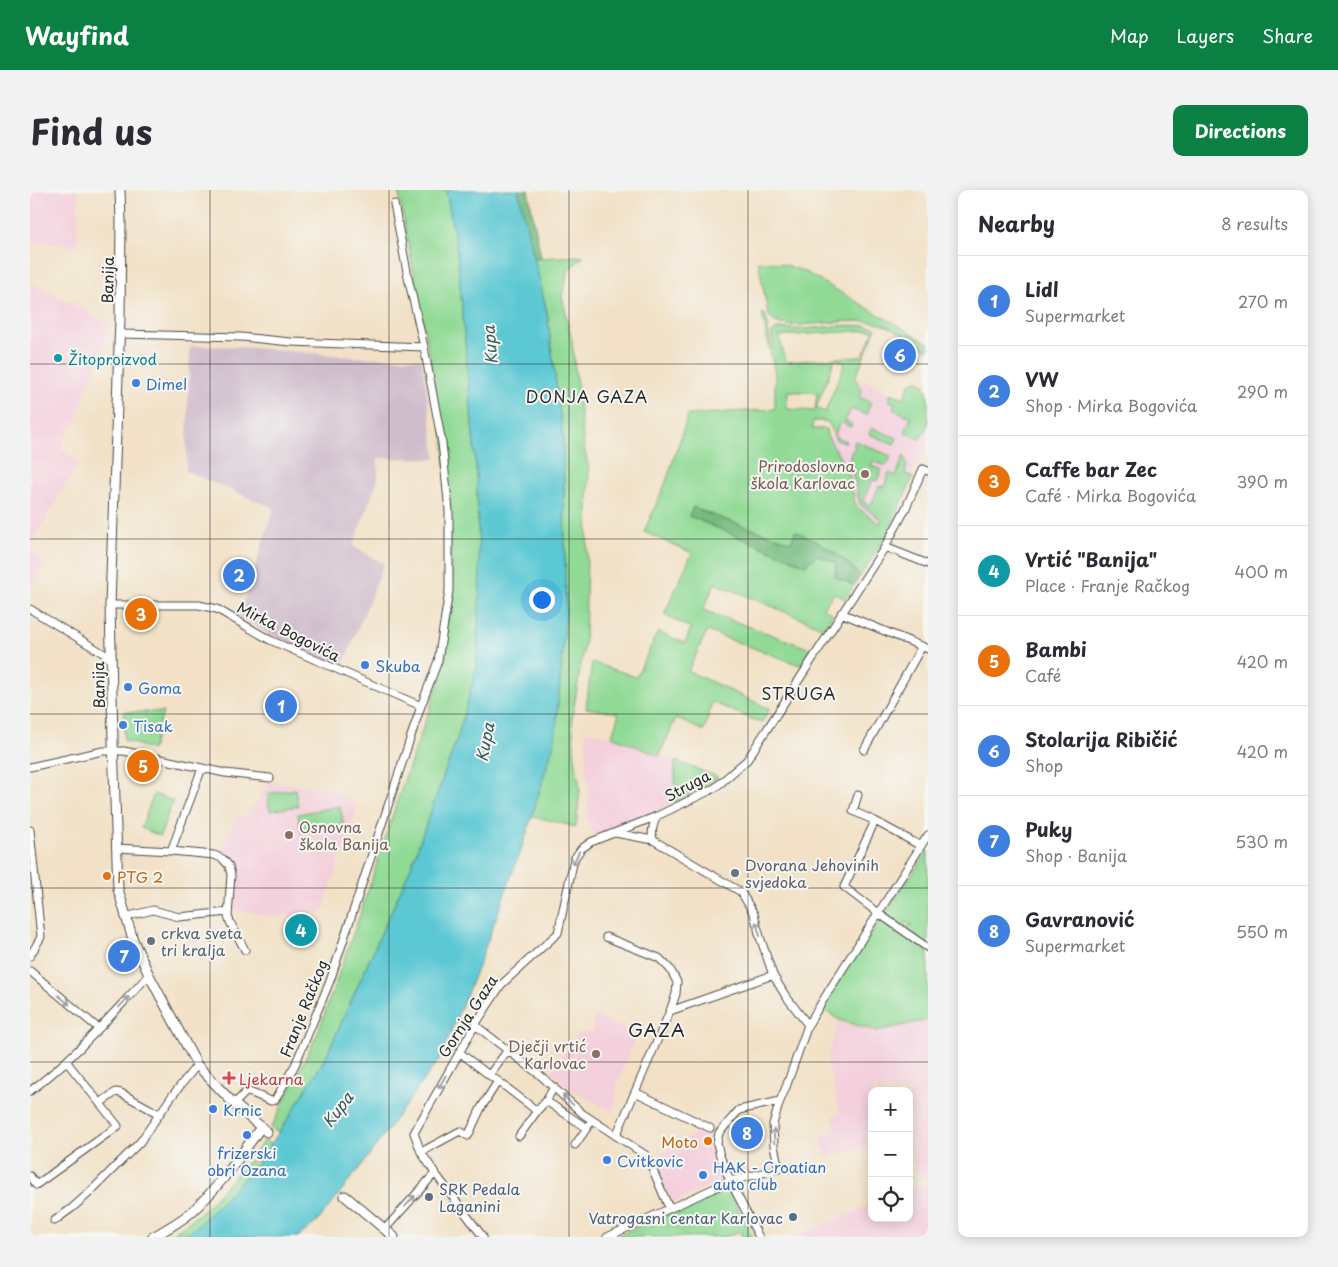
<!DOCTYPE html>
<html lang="en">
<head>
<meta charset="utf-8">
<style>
  :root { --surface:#fff; --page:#f2f2f3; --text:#2b2b33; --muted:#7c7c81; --line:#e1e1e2; --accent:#0b8043 }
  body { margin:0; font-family:"Playpen Sans",sans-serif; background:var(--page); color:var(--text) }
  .controls { position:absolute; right:15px; bottom:15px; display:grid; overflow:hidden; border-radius:10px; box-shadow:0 2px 12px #0003 }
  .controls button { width:45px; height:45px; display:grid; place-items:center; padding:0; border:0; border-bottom:1px solid var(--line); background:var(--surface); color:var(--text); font:25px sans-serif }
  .you { position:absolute; left:511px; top:409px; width:18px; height:18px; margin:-12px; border:4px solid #fff; border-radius:50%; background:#1a73e8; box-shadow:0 0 0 8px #1a73e833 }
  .badge { display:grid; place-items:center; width:32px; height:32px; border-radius:50%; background:var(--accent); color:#fff; font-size:16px; font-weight:700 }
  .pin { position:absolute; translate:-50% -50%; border:2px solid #fff; box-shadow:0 1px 5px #0006 }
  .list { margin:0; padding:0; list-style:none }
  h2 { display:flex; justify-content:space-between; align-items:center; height:65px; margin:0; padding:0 20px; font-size:21px }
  h2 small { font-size:16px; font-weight:400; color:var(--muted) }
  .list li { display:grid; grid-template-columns:32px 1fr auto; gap:15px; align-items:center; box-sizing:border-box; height:90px; padding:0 20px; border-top:1px solid var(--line) }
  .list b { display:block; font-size:19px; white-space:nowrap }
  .list p { margin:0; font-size:16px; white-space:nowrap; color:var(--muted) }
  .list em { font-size:16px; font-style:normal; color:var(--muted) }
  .icon { flex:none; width:28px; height:28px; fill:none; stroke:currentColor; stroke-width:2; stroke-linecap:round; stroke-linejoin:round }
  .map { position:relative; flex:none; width:898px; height:1047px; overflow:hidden; border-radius:10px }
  header { display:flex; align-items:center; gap:30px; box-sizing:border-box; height:70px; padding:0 25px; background:var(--accent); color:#fff }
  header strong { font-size:24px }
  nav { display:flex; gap:28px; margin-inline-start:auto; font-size:18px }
  .intro { display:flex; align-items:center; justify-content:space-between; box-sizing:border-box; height:120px; padding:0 30px }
  h1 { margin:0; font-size:35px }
  .button { padding:12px 22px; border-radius:10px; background:var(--accent); color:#fff; font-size:18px; font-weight:700 }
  main { display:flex; gap:30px; padding:0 30px }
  aside { flex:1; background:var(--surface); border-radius:10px; box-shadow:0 2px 12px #0003 }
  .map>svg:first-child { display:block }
</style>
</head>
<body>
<header>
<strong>Wayfind</strong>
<nav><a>Map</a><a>Layers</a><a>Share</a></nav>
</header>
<div class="intro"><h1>Find us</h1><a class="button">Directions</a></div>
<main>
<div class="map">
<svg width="898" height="1047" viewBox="0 0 898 1047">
  <rect width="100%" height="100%" fill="#f6f6f2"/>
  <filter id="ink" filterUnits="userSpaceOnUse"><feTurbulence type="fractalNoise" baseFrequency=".02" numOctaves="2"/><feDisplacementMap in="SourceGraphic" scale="10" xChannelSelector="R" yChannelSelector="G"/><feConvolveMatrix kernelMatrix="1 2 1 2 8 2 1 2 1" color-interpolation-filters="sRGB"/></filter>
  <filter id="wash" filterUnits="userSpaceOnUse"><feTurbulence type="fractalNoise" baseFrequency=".0096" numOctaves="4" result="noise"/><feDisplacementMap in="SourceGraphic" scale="20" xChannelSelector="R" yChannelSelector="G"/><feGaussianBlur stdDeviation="1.12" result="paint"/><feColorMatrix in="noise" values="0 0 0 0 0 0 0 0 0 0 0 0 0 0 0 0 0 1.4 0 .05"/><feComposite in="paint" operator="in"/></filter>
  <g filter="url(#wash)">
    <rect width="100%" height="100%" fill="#f2e1c6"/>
    <!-- built -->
    <path fill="#f4cfdc" d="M0,0h48v56l-48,-4z
      M0,93l41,19 39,23 -33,93 -17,30 19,15 -49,83 15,19 -15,21z
      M830,189l68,30v31l-46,99 -89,5 38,-109z
      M556,542h9l17,4 63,25v42l-44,18 -38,14 -6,-17 2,-33 -3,-16z
      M238,592l60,6 30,18 -36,107 -43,4 -47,-8 2,-30 -3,-19 -10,-10 15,-31 12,-3z
      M566,826l40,19 -19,49 -2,18 -4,9 -39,-21 -21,-18 25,-36 8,-4h9v-13z
      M809,830l38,11 51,-11v154l-8,4 -11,-29v-58h-37v54l-39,10 -6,3 -7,-22 16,-5 -3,-15 7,-2 -13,-54z
      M675,937l8,5 10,47 -50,24 -18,-39 -4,-4z
      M898,992v55h-135l79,-32v13h37v-28z"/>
    <!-- industrial -->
    <path fill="#d0bdcc" d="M160,156l54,1 110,10 68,2 14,100 -58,-1v21l-25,67 31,18 -42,104 -69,-32 -36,-21 9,-20 28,-87 -88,-37z"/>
    <!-- green -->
    <path fill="#91da95" stroke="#5e8260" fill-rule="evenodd" d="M368,0h48l11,60 19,219 4,113 -3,84 -19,70 -48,133 -84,188 -47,76 -8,-5 46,-93 44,-123 42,-128 32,-90 7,-32 10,-71 -8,-148 -15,-89z
      M554,66l-15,13 -7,27 10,46 12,104 5,24 -4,170 -13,79 3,40 5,30 -4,38 -31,-8 -14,-2 24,-78 11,-128 -3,-172 -16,-127 -13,-54z
      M728,71c20,1 31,4 49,12l121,70v7c-14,-9 -28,-19 -44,-25 -20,-8 -62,-1 -85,0 -12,0 -26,1 -31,-12z
      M732,124h3l4,14 -1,1 4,20 2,-1 -2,-11v-4l3,-3c8,-3 18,0 27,-1 23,-1 52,-7 74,-1l-21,50 7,12 -3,7 12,5 -5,13 -15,-6 -6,12 7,3 -1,3 -9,-4 -2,2h-1l-5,11 12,5 -1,2 -9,-3 -7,-17 -5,-2h-11l-1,8h14l1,6 22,39 6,29 3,5 22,16 1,-5 -16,-11 -5,-4 -7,-29 -4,-11 2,-12 4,-3 -1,-5 1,-3 36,15 -5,10 -13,-5 -2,4 10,5 -4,11 -5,-1 -9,22 8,3 8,-19 5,1 5,-14 7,3 8,-21 3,10 -2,9 8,3 -28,62 -25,37c-19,-22 -38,-33 -64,-44l-5,11 -79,-28 -19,-8 -4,9 116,49 12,-10 19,8 -1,14 19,8 -9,14 -11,-6 -11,15 10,6 -9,14 -109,-45 -12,27 108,39 -11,16 -93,-34 -19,40 82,38 -9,14 -49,-21 -8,29 -28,-13 -17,38 -47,-20 7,-23 -33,-5 6,-46 44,15 22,-45 27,11 6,-15 -27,-13 28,-62 -48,-21 22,-50 22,-67 87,-6v-35zM844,140l-11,26 -77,6 -7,-26zM805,169l10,4 -20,49 -9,-4zM758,201l29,2 -2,18 -28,-2z
      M886,190l7,3 5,11v30l-5,11 -1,-1 -2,5 -15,-6 6,-16 -18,-8 2,-6 -7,-2 3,-8 13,5c3,-7 4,-16 12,-18z
      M842,238l25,10 -3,6 -25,-10z
      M94,522h39l-11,38 -28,-10z
      M645,571l43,16 -43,26z
      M265,599l3,17 -28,5 -3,-17z
      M124,604l19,7 -13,35 -19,-8z
      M310,616l4,20 -43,7 -3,-19z
      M898,661v94l-21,-15 1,-4 4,-1 -5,-3 -3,4h-2c-6,-4 -15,-8 -15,-16z
      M849,732h5l3,1 41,29v68l-51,11 -38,-11 -13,-9 -3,-3v-3z
      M235,950l6,5 -13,19 -8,-6z
      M219,970l7,6 -58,60 -17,11h-13l35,-26z
      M696,997l27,50h-11l-2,-6 -15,6h-110z"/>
    <!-- forest -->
    <path fill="#74ba7e" stroke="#507254" d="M488,0h10l13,67 -7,1z
      M663,317l19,8 79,27 4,-11c27,12 46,23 65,45l-6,9 -19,-8 1,-14 -19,-8 -12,10 -116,-49z"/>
    <!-- water -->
    <path fill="#5bc8d3" stroke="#437a7f" d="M416,0h72l29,122 16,127 3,172 -11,128 -28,94 -47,129 -40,96 -76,104 -46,59 -20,16h-117l17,-11 58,-60 26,-38 44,-71 84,-188 48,-133 19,-70 3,-84 -4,-113 -19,-219z"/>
  </g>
  <g filter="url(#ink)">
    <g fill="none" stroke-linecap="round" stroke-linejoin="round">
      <defs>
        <path id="minor" d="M90,144l121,3 50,5 133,5
          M855,357l43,17
          M80,415h89l18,4 53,31 151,66
          M0,419l81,49
          M811,423l87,36
          M834,560l58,-104
          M0,577l73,-16h21l101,22 45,5
          M828,605l-5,16 22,10
          M0,640l11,107 -11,19
          M585,643l38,7 88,52 13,22 6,23 13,38 12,20 23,30
          M623,650c-2,-9 0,-15 4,-24
          M891,656l-46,-25 -31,66 34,26 50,35
          M86,658l55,3 43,4 9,4 6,7 2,9 -3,41 2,6 15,28
          M141,661l31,-83
          M95,727l28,-7 26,7 49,-5
          M576,747l53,21 11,11 7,13 -1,12 -6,17 -54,125
          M0,781l68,57
          M640,821l103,-36
          M445,835l66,51 42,38 64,42 22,52
          M429,862l30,23
          M468,891l39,30 9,-10 8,-14
          M0,901c44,-32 82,-77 119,-116
          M605,902l75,36
          M516,911l41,27 5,-8
          M70,913l16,-11 5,1 38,21
          M204,914l12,-12h3l22,9 4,-1 20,-35 35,-84 91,-275 17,-45 11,-70v-80l-7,-68 -18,-96 -15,-65 -15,-78
          M489,946l18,-25
          M545,955l12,-17
          M391,962l39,-21 8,5 13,-28 17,-27 -9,-6 19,-25
          M0,986l6,9 82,-59 -52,-65
          M24,1031l18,-13 16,-14 52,-52 32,-46 25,-31
          M355,1039l50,-56
          M453,1047l-48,-64 -14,-21 -7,-19 61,-108 26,-40 57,-52 16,-74 7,-10 10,-7 66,-26 50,-24 9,-5 31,-27 138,-213 20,-37 18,-41 5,2
          M577,1047l123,-56 49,-12 -5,-23 -1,-22 7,-23 6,-14 22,-62 20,-33 100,-157
          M729,1047l-29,-56 -10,-25 -3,-13 2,-10 20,-23 41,-9"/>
        <path id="tertiary" d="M123,1047c12,-7 25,-14 36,-23 29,-25 50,-56 72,-87"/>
        <path id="secondary" d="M90,0l1,32 -1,96 -10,287 3,135 5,149 15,51 16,35 48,90 37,39 33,28
          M315,1006l49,41"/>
      </defs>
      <!-- minor casing -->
      <use href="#minor" stroke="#494642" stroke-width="9"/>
      <!-- tertiary casing -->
      <use href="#tertiary" stroke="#494642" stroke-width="11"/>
      <!-- secondary casing -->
      <use href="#secondary" stroke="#494642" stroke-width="11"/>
      <!-- minor -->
      <use href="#minor" stroke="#fff" stroke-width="7"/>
      <!-- tertiary -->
      <use href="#tertiary" stroke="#fff" stroke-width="9"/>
      <!-- secondary -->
      <use href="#secondary" stroke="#fff" stroke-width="9"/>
    </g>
    <!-- one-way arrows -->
    <defs><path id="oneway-shaft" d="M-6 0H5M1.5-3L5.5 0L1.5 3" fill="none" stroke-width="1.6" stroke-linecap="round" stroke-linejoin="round" transform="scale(1.25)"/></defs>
    <g stroke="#a0a0a0">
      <use href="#oneway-shaft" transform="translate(546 668) rotate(115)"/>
      <use href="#oneway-shaft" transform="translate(728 739) rotate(-106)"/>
      <use href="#oneway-shaft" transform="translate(34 810) rotate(40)"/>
      <use href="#oneway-shaft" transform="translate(94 812) rotate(-46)"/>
      <use href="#oneway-shaft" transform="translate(412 892) rotate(119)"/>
      <use href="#oneway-shaft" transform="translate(538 910) rotate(-137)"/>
      <use href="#oneway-shaft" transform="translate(744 946) rotate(-92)"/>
      <use href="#oneway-shaft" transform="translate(380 1011) rotate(-49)"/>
    </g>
  </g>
  <!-- grid -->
  <path fill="none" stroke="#2b2b2b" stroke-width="1" stroke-opacity="0.55" d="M180,0v1047M359,0v1047M539,0v1047M718,0v1047M0,174h898M0,349h898M0,524h898M0,698h898M0,872h898"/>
  <!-- markers -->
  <circle fill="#0f9aa8" stroke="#f6f6f2" stroke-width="2" cx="28" cy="168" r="5"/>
  <g fill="#3f7fe0" stroke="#f6f6f2" stroke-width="2">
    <circle cx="106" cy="193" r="5"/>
    <circle cx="335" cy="475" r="5"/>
    <circle cx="98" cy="497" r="5"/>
    <circle cx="93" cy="535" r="5"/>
    <circle cx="183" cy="919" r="5"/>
    <circle cx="217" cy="945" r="5"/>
    <circle cx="577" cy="970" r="5"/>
    <circle cx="673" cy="985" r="5"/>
  </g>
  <g fill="#8d6e63" stroke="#f6f6f2" stroke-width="2">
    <circle cx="835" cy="284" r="5"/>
    <circle cx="259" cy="645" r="5"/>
    <circle cx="566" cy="864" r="5"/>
  </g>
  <g fill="#6b7280" stroke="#f6f6f2" stroke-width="2">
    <circle cx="705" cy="683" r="5"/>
    <circle cx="121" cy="751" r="5"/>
  </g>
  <g fill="#e8710a" stroke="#f6f6f2" stroke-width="2">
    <circle cx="77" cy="686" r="5"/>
    <circle cx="678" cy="951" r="5"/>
  </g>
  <path fill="#e0444e" stroke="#f6f6f2" stroke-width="2" d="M196.5 880.5h5v5h5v5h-5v5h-5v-5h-5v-5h5z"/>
  <g fill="#5c6f8a" stroke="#f6f6f2" stroke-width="2">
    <circle cx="399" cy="1007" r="5"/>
    <circle cx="763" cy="1027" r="5"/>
  </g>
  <g text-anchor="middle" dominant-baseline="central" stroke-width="4" stroke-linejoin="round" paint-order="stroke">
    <!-- street labels -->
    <g font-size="15" fill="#2b2b2b" stroke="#f6f6f2">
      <text transform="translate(77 90) rotate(-89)">Banija</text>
      <text transform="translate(259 441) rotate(27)">Mirka Bogovića</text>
      <text transform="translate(68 495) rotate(-91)">Banija</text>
      <text transform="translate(657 595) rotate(-28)">Struga</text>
      <text transform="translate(273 818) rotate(-68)">Franje Račkog</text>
      <text transform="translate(437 826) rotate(-57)">Gornja Gaza</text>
    </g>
    <!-- culture labels -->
    <g font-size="15" fill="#0d838f" stroke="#f6f6f2" text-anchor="start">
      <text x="38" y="168">Žitoproizvod</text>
    </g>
    <!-- shop labels -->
    <g font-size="15" fill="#366cbe" stroke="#f6f6f2" text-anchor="start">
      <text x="116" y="193">Dimel</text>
      <text x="345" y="475">Skuba</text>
      <text x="108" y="497">Goma</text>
      <text x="103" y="535">Tisak</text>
      <text x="193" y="919">Krnic</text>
      <text x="217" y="962" text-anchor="middle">frizerski<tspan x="217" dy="17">obri Ozana</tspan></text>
      <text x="587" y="970">Cvitkovic</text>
      <text x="683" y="976">HAK - Croatian<tspan x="683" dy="17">auto club</tspan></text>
    </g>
    <!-- education labels -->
    <g font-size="15" fill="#785e54" stroke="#f6f6f2" text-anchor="end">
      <text x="825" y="275">Prirodoslovna<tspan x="825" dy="17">škola Karlovac</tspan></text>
      <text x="269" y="636" text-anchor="start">Osnovna<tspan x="269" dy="17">škola Banija</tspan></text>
      <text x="556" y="855">Dječji vrtić<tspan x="556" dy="17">Karlovac</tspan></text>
    </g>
    <!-- worship labels -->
    <g font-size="15" fill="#5b616d" stroke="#f6f6f2" text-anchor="start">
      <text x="715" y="674">Dvorana Jehovinih<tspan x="715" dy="17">svjedoka</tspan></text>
      <text x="131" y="742">crkva sveta<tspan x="131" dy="17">tri kralja</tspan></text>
    </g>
    <!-- food labels -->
    <g font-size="15" fill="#c56008" stroke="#f6f6f2" text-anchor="start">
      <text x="87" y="686">PTG 2</text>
      <text x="668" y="951" text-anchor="end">Moto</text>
    </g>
    <!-- health labels -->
    <g font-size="15" fill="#be3a42" stroke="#f6f6f2" text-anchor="start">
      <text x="209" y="888">Ljekarna</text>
    </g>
    <!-- service labels -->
    <g font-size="15" fill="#4e5e75" stroke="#f6f6f2" text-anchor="start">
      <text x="409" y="998">SRK Pedala<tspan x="409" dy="17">Laganini</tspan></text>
      <text x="753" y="1027" text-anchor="end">Vatrogasni centar Karlovac</text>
    </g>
    <!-- water labels -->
    <g font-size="16" font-style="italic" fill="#395a5d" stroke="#f6f6f2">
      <text transform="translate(459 155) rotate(-95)">Kupa</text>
      <text transform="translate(454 552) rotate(-79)">Kupa</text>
      <text transform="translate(307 919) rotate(-53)">Kupa</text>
    </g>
    <!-- neighbourhood labels -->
    <g font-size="16" letter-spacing="1" fill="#2b2b2b" stroke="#f6f6f2">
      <text x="557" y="206">DONJA GAZA</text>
      <text x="769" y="503">STRUGA</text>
    </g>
    <!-- quarter labels -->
    <g font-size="18" letter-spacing="1" fill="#2b2b2b" stroke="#f6f6f2">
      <text x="627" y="839">GAZA</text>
    </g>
  </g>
</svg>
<div class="controls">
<button>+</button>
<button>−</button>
<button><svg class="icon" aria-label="locate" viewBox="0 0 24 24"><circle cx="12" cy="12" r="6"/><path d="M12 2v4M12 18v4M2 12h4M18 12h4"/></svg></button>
</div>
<div class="you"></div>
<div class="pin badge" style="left:251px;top:516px;background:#3f7fe0">1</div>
<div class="pin badge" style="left:209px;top:385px;background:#3f7fe0">2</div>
<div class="pin badge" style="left:111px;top:424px;background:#e8710a">3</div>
<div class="pin badge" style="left:271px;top:740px;background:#0f9aa8">4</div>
<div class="pin badge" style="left:113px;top:576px;background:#e8710a">5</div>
<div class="pin badge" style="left:870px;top:165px;background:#3f7fe0">6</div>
<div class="pin badge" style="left:94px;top:766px;background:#3f7fe0">7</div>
<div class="pin badge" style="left:717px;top:943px;background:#3f7fe0">8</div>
</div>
<aside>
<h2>Nearby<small>8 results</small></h2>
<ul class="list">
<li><span class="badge" style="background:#3f7fe0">1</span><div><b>Lidl</b><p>Supermarket</p></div><em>270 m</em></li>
<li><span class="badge" style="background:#3f7fe0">2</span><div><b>VW</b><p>Shop · Mirka Bogovića</p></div><em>290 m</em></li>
<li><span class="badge" style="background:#e8710a">3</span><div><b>Caffe bar Zec</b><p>Café · Mirka Bogovića</p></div><em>390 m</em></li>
<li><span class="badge" style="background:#0f9aa8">4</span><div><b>Vrtić &quot;Banija&quot;</b><p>Place · Franje Račkog</p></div><em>400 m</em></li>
<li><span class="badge" style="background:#e8710a">5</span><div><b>Bambi</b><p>Café</p></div><em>420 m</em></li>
<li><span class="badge" style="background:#3f7fe0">6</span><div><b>Stolarija Ribičić</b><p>Shop</p></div><em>420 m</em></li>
<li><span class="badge" style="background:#3f7fe0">7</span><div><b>Puky</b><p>Shop · Banija</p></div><em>530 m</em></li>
<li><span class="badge" style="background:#3f7fe0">8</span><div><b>Gavranović</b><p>Supermarket</p></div><em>550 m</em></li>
</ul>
</aside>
</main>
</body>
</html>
